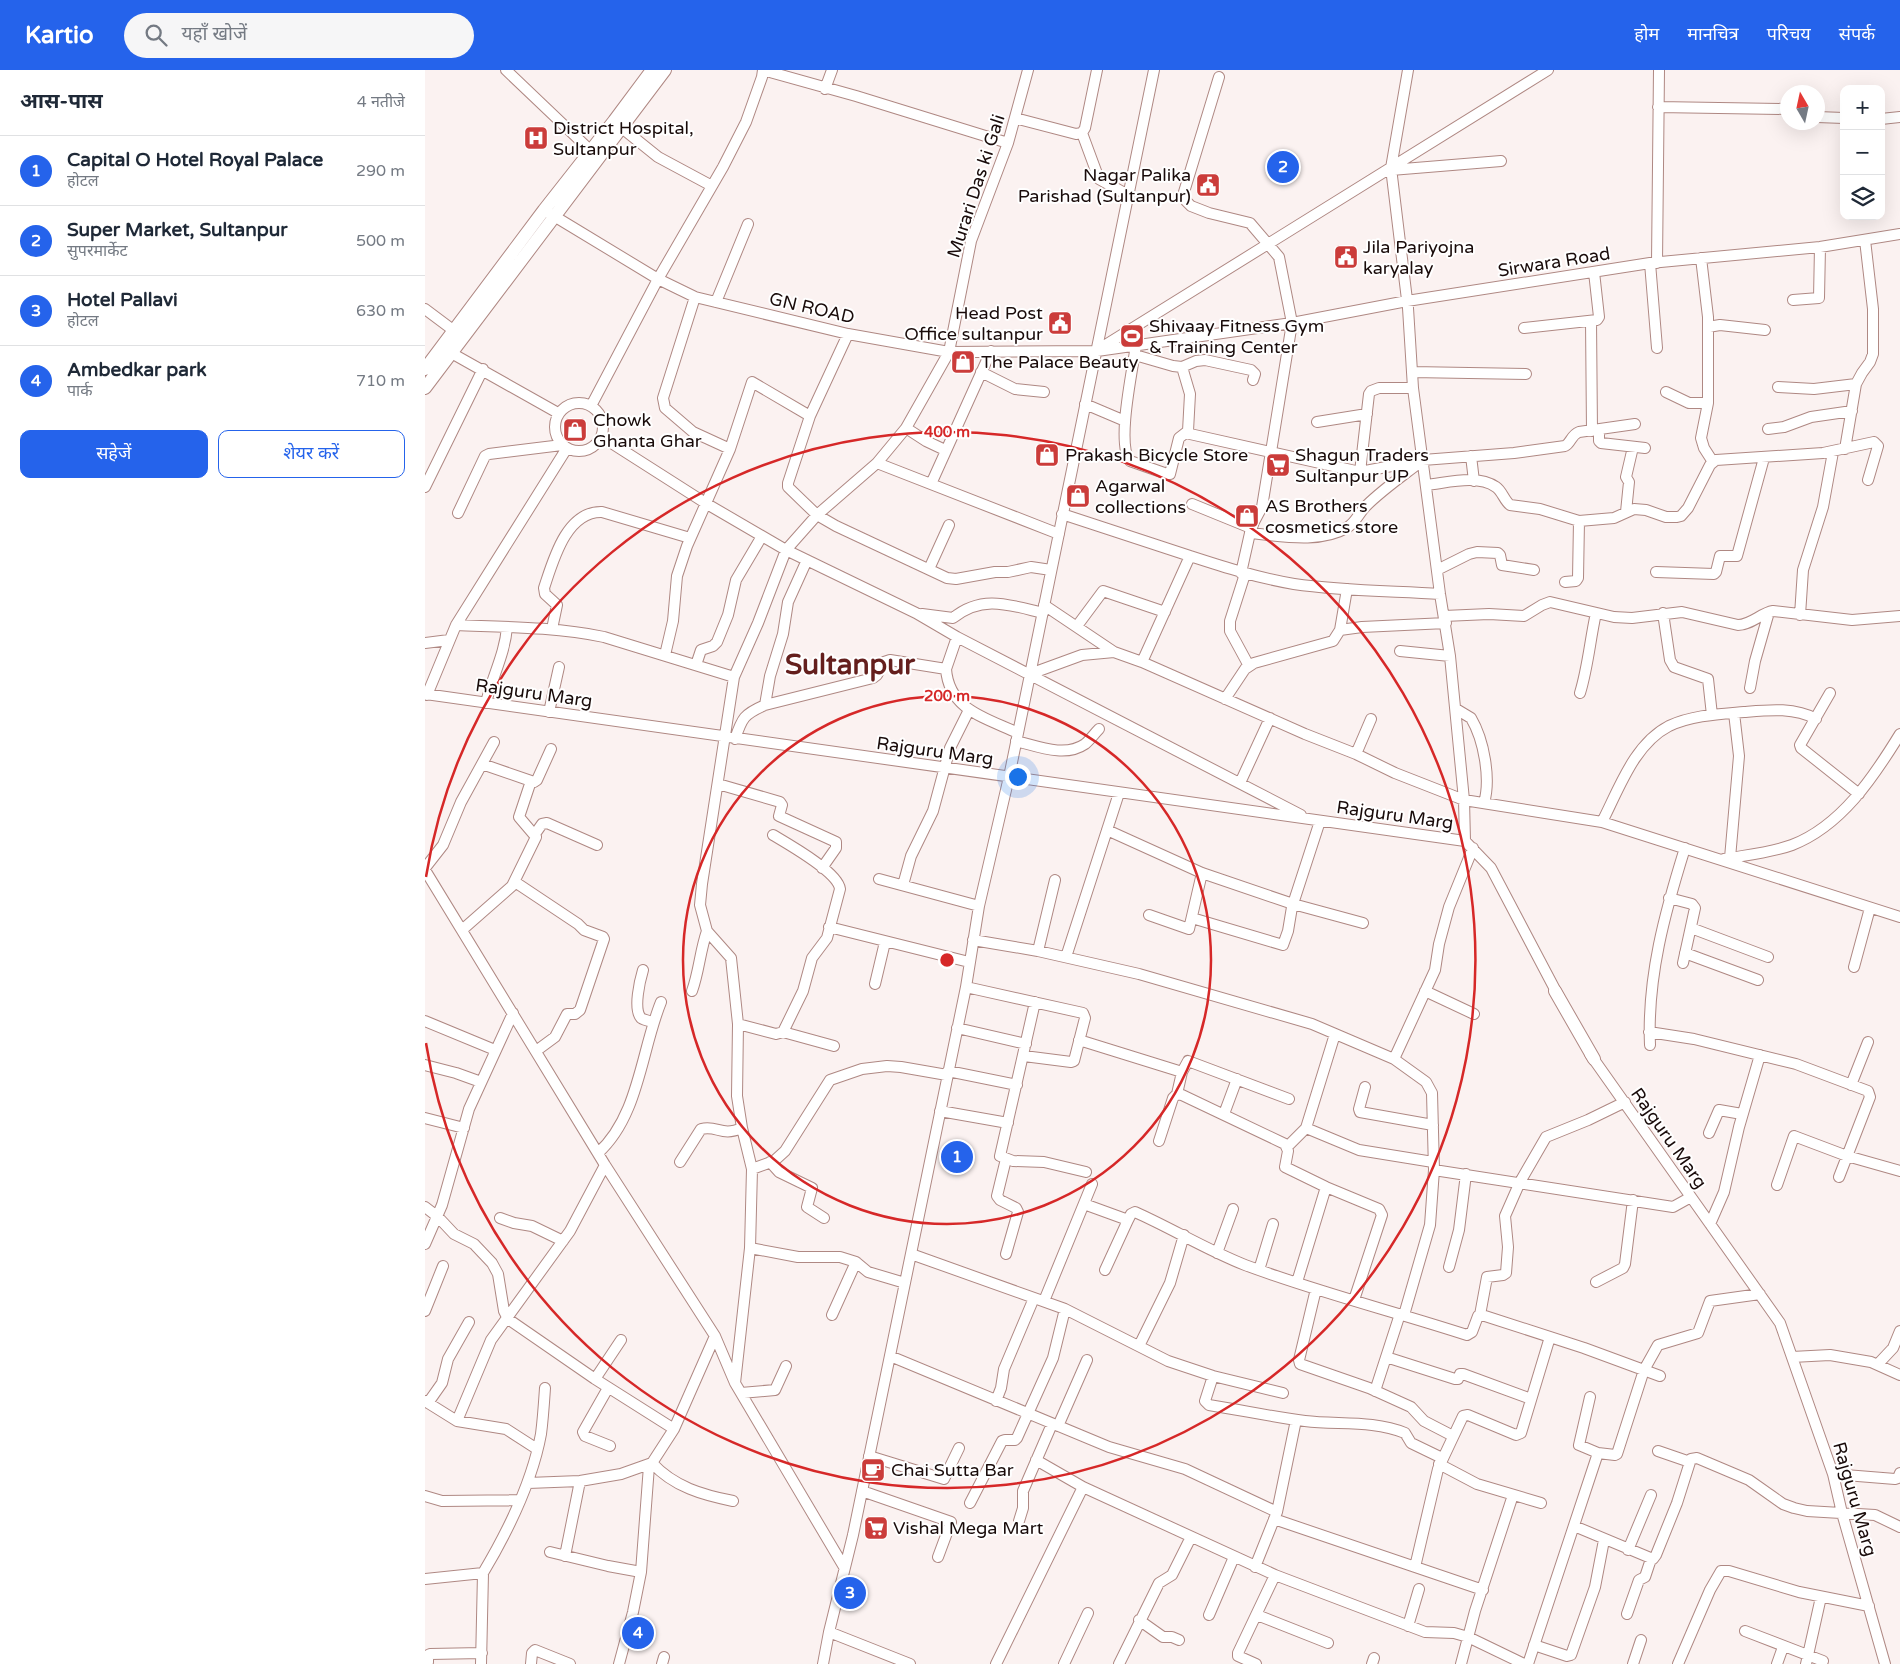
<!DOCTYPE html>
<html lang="hi">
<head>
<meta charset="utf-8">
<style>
  :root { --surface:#fff; --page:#f6f6f7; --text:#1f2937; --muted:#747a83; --line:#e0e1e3; --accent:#2563eb }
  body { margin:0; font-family:"Varela Round","Noto Sans Devanagari",sans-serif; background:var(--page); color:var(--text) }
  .controls { position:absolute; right:15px; top:15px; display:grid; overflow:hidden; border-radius:10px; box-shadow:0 5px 20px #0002 }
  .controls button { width:45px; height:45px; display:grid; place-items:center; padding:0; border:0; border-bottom:1px solid var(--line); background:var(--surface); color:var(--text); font:25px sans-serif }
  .compass { position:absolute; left:1355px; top:15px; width:45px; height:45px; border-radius:50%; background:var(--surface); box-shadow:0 5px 20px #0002; rotate:351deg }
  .you { position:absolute; left:592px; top:706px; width:18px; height:18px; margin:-12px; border:4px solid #fff; border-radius:50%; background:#1a73e8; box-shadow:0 0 0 8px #1a73e833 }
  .badge { display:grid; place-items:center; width:32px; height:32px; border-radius:50%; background:var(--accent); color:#fff; font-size:16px; font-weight:700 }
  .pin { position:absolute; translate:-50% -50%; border:2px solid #fff; box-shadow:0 1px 5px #0006 }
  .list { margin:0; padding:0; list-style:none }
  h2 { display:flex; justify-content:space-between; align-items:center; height:65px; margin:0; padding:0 20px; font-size:21px }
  h2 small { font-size:16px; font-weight:400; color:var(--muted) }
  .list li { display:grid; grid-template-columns:32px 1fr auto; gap:15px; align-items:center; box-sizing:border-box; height:70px; padding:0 20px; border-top:1px solid var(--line) }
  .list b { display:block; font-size:19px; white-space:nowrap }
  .list p { margin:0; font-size:16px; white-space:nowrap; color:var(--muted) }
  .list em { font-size:16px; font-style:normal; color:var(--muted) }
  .actions { display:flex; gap:10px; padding:15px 20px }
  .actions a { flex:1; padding:11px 0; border:1px solid var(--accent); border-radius:10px; text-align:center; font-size:18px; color:var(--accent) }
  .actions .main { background:var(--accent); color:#fff }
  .icon { flex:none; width:28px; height:28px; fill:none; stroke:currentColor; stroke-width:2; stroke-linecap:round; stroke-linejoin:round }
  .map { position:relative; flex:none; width:1475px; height:1594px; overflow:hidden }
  header { display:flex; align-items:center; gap:30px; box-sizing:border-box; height:70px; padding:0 25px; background:var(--accent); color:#fff }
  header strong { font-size:24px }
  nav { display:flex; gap:28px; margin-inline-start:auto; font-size:18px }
  .search { width:350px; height:45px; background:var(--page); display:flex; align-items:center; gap:12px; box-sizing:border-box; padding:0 18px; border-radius:28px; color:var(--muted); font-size:19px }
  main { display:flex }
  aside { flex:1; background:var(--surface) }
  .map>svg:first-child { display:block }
</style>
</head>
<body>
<header>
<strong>Kartio</strong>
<div class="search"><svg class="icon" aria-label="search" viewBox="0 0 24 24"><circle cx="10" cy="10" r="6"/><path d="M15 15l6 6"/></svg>यहाँ खोजें</div>
<nav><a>होम</a><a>मानचित्र</a><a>परिचय</a><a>संपर्क</a></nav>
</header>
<main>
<aside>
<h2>आस-पास<small>4 नतीजे</small></h2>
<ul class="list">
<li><span class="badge">1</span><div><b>Capital O Hotel Royal Palace</b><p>होटल</p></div><em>290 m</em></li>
<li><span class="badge">2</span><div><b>Super Market, Sultanpur</b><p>सुपरमार्केट</p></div><em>500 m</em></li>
<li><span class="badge">3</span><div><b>Hotel Pallavi</b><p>होटल</p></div><em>630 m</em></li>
<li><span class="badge">4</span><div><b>Ambedkar park</b><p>पार्क</p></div><em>710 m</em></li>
</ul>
<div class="actions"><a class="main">सहेजें</a><a>शेयर करें</a></div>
</aside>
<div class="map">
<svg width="1475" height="1594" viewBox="0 0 1475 1594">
  <rect width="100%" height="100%" fill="#fbf2f1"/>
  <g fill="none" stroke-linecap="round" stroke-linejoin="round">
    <defs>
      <path id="minor" d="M81,0l85,81
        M338,0l93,26 152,47
        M983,0l-17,98 17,140 5,80 27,206 10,62 14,144 1,41
        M794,7l-35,115 2,9 5,5 18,7 41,10 29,34 13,66 -30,184 -8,15 -4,11
        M400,19l7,-19
        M1233,37l129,2
        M1392,47l27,1
        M590,48l61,16 6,-1 3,-5 12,-58
        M1456,49l19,-2
        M192,54l41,33 54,29
        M657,63l17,46 29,16
        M966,100l110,-9
        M124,143l109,66 37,18 153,37 101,18 148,-1 195,-28 115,-22 243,-38 170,-16 80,-13
        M1276,188l7,59v86l-7,35 3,10 9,14
        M1225,193l7,85
        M1232,193l2,-193
        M270,227l-32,101 2,10 28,24 37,17 22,-67 58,34 38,-82
        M1368,230l26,-2 1,-51
        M291,232l32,-78
        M0,239l28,21
        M1166,251l1,110
        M1283,257l12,-2 45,5
        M1099,258l73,-8 2,-3 -5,-45
        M711,275c-3,23 -20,99 -6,116l37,13h3l9,-36 9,-7
        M674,279l449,-279
        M21,280l112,63
        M710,285l38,11 9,1 14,-6 9,-1 46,10 4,4 -2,6
        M757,297l8,27 -2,37 2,3 170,38 63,-12 91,-7 51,-7c6,-3 6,-11 14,-14l56,-8
        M556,302l34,17 29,3
        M987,302l114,2
        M1353,317l36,2 42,-5
        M1241,322l23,11h19
        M130 357a24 24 0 1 1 48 0a24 24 0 1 1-48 0Z
        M660,334l40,17
        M166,336l67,-127 65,-112 23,-45 16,-45 1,-7
        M385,346l-22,67v4l29,28 19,11 111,52 9,1 39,-7h13l23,-5 20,3
        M892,352l50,-8
        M481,358l20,13 19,9
        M1343,359l16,-2 27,-10 41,-6
        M1174,360v11l2,2 44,5
        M177,367l105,67 79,46 130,63 41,24 344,178
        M1420,379l11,-65 6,-11 8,-11 3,-8v-45l-8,-69
        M1046,386l3,25
        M452,393l182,71
        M935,402l9,-78 2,-3 8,-3h34
        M506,414l60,-133
        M1001,415c21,-2 51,-11 70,2 6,4 8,13 14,18l30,4 39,12 35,-3 20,-9 12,1 20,7h11l4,-1 7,-8 22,-43 6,-5 107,-7 51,-11 4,4 -10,34
        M0,417l58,-118
        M767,434l59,24
        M1201,442l3,-30 -3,-5 7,-30
        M33,443l27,-57 4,-2 73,-9
        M637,444l128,42
        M504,499l20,-44
        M1012,500l32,-16 8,-2 21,1 2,2 2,10 32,5
        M1231,502l58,2 2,-2 4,-16h17l27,-98
        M816,503l9,-40c31,3 70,11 98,-6 8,-5 11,-14 18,-21 16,-16 35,-29 53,-43
        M820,504l-15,47v10l19,35
        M1140,512l11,-1 2,-3 1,-57
        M619,535l70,47
        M1238,543l7,47 4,7 34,12 4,36
        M497,544l31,4c29,-24 57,-13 90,-5
        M1375,545l3,-45 20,-63 10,-55
        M1019,546l45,-2 35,2 18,-11 8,-3 64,15 18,1 50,-6 56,13c13,0 23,-12 35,-14l79,9 48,-4
        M31,555c50,2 100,2 148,12l130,40
        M652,556l26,-35 62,21
        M127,559l5,-24 -12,-11 -1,-6c9,-27 22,-77 58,-76l88,26
        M915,560l7,-41
        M0,573l24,-3
        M975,581l50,5
        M240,585l8,-34 4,-45 10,-30 43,-97
        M717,592l48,-106c34,11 68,22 104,28 48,7 98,7 146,10
        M271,595l5,-15 12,-4 4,-4 11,-27 8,-35 26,-44
        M521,599l11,-32
        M605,604l52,-19 32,-3 28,10 163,72 51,20 39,19 69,27 138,22 298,95
        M1325,618l5,-27 14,-49
        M1155,623c8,-26 10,-53 16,-80
        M1405,623l-30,52 1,3 58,46
        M0,624l1040,147 26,27 68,129
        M2,625l29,-70 111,-177
        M800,629l20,-30 9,-6 79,-22 7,-11 22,-3 84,-4
        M61,633c6,-26 19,-49 21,-76
        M340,635l5,-29 13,-42 5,-32 19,-42
        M1031,639l15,9c13,22 20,61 13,85
        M124,642l10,-45
        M310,669c7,-21 9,-25 30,-34l108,-27 4,-3 7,-13 6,-2 56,9c3,41 40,49 72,64
        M591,671c21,5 49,17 69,3 5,-4 9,-10 14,-15
        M931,684l15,-35
        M57,694l52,18 3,-2 14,-31
        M815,713l30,-65
        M293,714l62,18 2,3 -3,11 57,26v6l-14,20
        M1177,752c17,-33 32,-78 67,-96 23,-11 51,-12 75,-14 24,-2 50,-5 72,7
        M682,760l95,43 91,31 70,19
        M110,764l7,-10 5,-1 50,22
        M1305,788l9,-102 -5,-43
        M1299,789c22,-4 46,-6 68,-14 49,-19 81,-67 108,-111
        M0,798l18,-23 18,-43 33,-60
        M0,800l180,295 110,171 20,47 109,184
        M454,809l100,27
        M90,812l63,42 6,6 19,7 1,2 -24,71 -5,4h-8l-12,23 -19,14
        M478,815l8,-29 22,-45 17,-63 19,-38
        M1244,828l23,6 3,4 -12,55
        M724,845l40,14 13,-56
        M767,848l91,27 5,-14 4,-24 28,-86
        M404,857l140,35
        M1266,858l77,29
        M37,860l50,-44 24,-49 -17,-20 12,-36
        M548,870l65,11 101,23 173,50 82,35 41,-89 4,-26 10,-37 24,-59
        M613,881l17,-71
        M1260,883l73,27
        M641,887l53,-164
        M1429,897l16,-59
        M218,900c-3,10 -10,39 -2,48 3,2 8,3 12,4
        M450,914l10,-42
        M541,917l117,26 2,5 -11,43 -3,1 -47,-6
        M267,921c7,-19 8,-40 15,-60
        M1000,921l49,23
        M610,932l-35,154 13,5 31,1 42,10
        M0,951l70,29
        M313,954l38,10 7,-2 20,-41 9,-33 15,-20 13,-49c-2,-17 -52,-45 -67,-54
        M532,958l69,16
        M358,962l51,14
        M1224,962l45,7 102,25 72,27 2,6 -31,80
        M654,970l103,32
        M1225,975c-3,-68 15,-133 35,-197
        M1165,984l190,269 53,151 9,39 43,151
        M969,989l32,23 6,11 2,77 239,37 18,-10
        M0,995l31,8 25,9
        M523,1001l69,14
        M1426,1015l17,-43
        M940,1017l-6,22 1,3 73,13
        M752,1024l5,-22 6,-11 101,38
        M515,1041l68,12
        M799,1044l13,-35
        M0,1048l39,10
        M881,1058l29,-94
        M1284,1063l10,-23 23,4
        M734,1071l14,-43 4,-4 5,1 103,49 3,7 -3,16 41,20 53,22 3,6 -28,85
        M862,1077l19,-19 53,22 74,12
        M173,1083c41,-37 43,-102 63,-151
        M255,1092l21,-33c17,-4 20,8 41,-1
        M345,1092l9,10 33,16 -5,19 17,11
        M327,1099l22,-8 11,-10 45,-71 32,-11 25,-3 14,1 46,8
        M1352,1115l17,-49 53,20 53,15
        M659,1134l44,16
        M0,1137l13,10 16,17 20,10 18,19 6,11 6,37 4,8 87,60 79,50
        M75,1148l14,5 18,3 31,15
        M1285,1154l14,-32 15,-65 21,-72
        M0,1174l17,-39 27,-96 44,-96
        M325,1178l48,9h42l16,5 12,10 37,11
        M792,1183l16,-44
        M486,1184l154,55 103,52 45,15 70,17
        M581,1184l12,-42 -2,-4 -16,-8 -3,-4 9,-37
        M1024,1197l10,-37 7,-56
        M680,1200l23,-50 3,-6 4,-2c38,17 72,38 110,53 72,27 148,46 222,70l5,-3 6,-16h7l99,32 76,28
        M834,1200l14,-46
        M872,1212l29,-95
        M1171,1212l27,-14 2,-4 8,-64
        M891,1219l-17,71 1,4 69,24 42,19 13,14 29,15
        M619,1231l48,-117
        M0,1241l18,-45
        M407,1245l24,-53
        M979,1245l26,-90 4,-55
        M1055,1245l7,-38 16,-2 3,-2 2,-26 -3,-31 15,-34 26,-45 42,-17 37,-18
        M714,1276l31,-63 14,-48
        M465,1286l219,91 76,22 92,43 -22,55
        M961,1287l69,22h3l2,-5h3l68,25
        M1367,1287l38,-2 41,7 29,13
        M1453,1294l15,-16 7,-17
        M788,1306l-8,25 4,4c32,5 64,12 96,16 33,4 68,-1 100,12l6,10 31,15
        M170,1309l26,-39
        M310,1313l15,-135 2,-79 -10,-41 -5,-32 1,-72 -7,-66 -24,-27 -7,-26 2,-21 32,-207 24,-54 28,-73 31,-35 60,-52 29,-35 43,-76 22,-111 37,-98 20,-73
        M183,1318l-25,44 2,4 25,10
        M950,1321l25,-77
        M316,1323l34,-3 11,-24
        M1165,1327l-11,48 19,8 17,2 2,-1 27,-84 14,-25 40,-12 12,-32 50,-7
        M0,1331l32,20 49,8 31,20
        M571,1331l5,-13 3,-19 30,-71
        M3,1333l14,-20 6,-24 21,-37
        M32,1351l34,-81 79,-109 35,-66
        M633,1356l29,-66
        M1233,1381l32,11
        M444,1386l75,23 15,-31
        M611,1390l47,27
        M227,1393c22,24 51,32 81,38
        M1014,1394l38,20 64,19
        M1408,1404l62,5 3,-1 2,-5
        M103,1413l52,-2 41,-7 31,-11 22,-34 41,-93
        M437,1421l89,31 -13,35
        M0,1426l17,5 78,-1
        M545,1433l32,-62 3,-1h10l2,-2 36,-80 12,-49
        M852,1442l19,-92
        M849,1449l209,71
        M594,1451l4,-13v-17l29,-67
        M1149,1456l79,33 3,-4 21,-52 13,-41 1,-3 6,-1 52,22 34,24 11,4 13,3 68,4 25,12
        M1203,1480l23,-55
        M125,1482l58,14 33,6
        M140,1486l15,-75
        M990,1497l23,-98 25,-53 5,-1 48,20 5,-2 29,-96
        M0,1509l58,-6c25,-42 49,-90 58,-139 2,-15 3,-31 4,-46
        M1202,1544l12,-34 6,-3 6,-18
        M784,1545l25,-58
        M832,1545l71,28
        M714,1550l24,17h9l7,3
        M983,1556l11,-37
        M1320,1561l78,30
        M404,1562l81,32
        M1109,1575l33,11 4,-1 24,-68 9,-47
        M0,1593l3,-1v-7l2,-1 52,-1
        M56,1594l2,-91
        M106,1594l1,-11 3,-3 35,14
        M194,1594l14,-52 8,-40 8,-106
        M237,1594l2,-7
        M398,1594l6,-32 24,-97 113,-548 13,-81 30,-129 145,-707
        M571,1594l87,-177 192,88 150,57 29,1 14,4 56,27
        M639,1594l24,-51
        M694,1594l40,-81 13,-8 19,-38
        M831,1594l-18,-8v-3l37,-78
        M947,1594l2,-6
        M1036,1594l14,-53 38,-116
        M1103,1594l70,-211
        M1208,1594l8,-24
        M1253,1594l32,-74 11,-19h8l70,21 70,14
        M1352,1594l6,-17
        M1381,1594l15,-67"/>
      <path id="major" d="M0,299l119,-159 70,-89 38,-51
        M0,318l240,-318
        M1130,921l39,68"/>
    </defs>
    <!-- minor casing -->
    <use href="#minor" stroke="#af8883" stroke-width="12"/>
    <!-- major casing -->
    <use href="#major" stroke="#af8883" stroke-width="14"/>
    <!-- minor -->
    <use href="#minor" stroke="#fff" stroke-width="10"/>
    <!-- major -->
    <use href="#major" stroke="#fff" stroke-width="12"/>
  </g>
  <!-- distance rings -->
  <g fill="none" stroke="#d62828" stroke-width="2.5">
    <circle cx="522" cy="890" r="264"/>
    <path d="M1 807A528 528 0 1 1 1 973"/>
  </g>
  <!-- icons -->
  <defs>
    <symbol id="hospital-square" viewBox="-11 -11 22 22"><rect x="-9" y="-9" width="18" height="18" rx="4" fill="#cb3c3a" stroke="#fff"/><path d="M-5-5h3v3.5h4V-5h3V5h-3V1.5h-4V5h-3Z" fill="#fff"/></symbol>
    <symbol id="civic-square" viewBox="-11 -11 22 22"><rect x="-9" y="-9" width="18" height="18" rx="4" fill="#cb3c3a" stroke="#fff"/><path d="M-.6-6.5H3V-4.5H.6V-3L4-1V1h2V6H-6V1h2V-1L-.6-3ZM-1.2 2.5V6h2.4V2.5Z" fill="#fff"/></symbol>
    <symbol id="stadium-square" viewBox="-11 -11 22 22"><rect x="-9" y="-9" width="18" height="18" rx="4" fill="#cb3c3a" stroke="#fff"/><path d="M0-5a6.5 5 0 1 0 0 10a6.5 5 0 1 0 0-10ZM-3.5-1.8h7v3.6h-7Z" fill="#fff"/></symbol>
    <symbol id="shop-square" viewBox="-11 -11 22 22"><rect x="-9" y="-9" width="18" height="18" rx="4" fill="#cb3c3a" stroke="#fff"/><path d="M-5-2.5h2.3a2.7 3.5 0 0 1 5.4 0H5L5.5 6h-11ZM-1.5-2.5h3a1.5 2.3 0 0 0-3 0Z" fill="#fff"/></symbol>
    <symbol id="supermarket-square" viewBox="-11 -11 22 22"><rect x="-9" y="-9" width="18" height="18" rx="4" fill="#cb3c3a" stroke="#fff"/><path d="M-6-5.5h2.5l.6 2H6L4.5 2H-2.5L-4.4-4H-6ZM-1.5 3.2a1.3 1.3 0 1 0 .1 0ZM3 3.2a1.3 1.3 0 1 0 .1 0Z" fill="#fff"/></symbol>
    <symbol id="cafe-square" viewBox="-11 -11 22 22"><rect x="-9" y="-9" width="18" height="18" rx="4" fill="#cb3c3a" stroke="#fff"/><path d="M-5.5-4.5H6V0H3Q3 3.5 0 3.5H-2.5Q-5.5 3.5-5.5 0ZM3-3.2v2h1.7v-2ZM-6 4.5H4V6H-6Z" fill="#fff"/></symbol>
  </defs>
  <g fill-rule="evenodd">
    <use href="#hospital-square" x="97" y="54" width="28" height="28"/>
    <use href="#civic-square" x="769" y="101" width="28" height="28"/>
    <use href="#civic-square" x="907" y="173" width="28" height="28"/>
    <use href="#civic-square" x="621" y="239" width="28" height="28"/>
    <use href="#stadium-square" x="693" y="252" width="28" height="28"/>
    <use href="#shop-square" x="524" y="278" width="28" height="28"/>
    <use href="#shop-square" x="136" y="346" width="28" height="28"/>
    <use href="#shop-square" x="608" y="371" width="28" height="28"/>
    <use href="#supermarket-square" x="839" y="381" width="28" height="28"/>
    <use href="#shop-square" x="639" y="412" width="28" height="28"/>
    <use href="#shop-square" x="808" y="432" width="28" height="28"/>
    <use href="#cafe-square" x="434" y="1386" width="28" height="28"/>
    <use href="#supermarket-square" x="437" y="1444" width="28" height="28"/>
  </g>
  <g text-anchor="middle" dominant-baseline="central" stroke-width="4" stroke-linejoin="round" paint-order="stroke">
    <!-- poi labels -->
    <g font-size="18" fill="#190b0a" stroke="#fff" text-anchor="start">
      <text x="128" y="58">District Hospital,<tspan x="128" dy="21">Sultanpur</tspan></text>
      <text x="766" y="105" text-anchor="end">Nagar Palika<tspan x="766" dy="21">Parishad (Sultanpur)</tspan></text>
      <text x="938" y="177">Jila Pariyojna<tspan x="938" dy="21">karyalay</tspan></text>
      <text x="618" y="243" text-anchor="end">Head Post<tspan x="618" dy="21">Office sultanpur</tspan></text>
      <text x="724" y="256">Shivaay Fitness Gym<tspan x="724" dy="21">&amp; Training Center</tspan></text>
      <text x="556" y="292">The Palace Beauty</text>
      <text x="168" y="350">Chowk<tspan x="168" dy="21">Ghanta Ghar</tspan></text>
      <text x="640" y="385">Prakash Bicycle Store</text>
      <text x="870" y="385">Shagun Traders<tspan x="870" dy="21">Sultanpur UP</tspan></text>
      <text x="670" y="416">Agarwal<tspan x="670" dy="21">collections</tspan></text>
      <text x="840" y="436">AS Brothers<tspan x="840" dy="21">cosmetics store</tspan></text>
      <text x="466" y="1400">Chai Sutta Bar</text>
      <text x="468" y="1458">Vishal Mega Mart</text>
    </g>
    <!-- street labels -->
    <g font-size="18" fill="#190b0a" stroke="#fff">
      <text transform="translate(551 116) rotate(-72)">Murari Das ki Gali</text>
      <text transform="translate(1129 192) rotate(-9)">Sirwara Road</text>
      <text transform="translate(387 238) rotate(13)">GN ROAD</text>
      <text transform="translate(109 623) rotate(8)">Rajguru Marg</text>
      <text transform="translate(510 681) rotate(8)">Rajguru Marg</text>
      <text transform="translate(970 745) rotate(8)">Rajguru Marg</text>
      <text transform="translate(1244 1068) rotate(55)">Rajguru Marg</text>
      <text transform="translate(1430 1429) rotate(74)">Rajguru Marg</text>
    </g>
    <!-- town labels -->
    <g font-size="28" font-weight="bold" fill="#641f1d" stroke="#fff">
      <text x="425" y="595">Sultanpur</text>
    </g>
  </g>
  <circle cx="522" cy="890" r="8" fill="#d62828" stroke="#fff" stroke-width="2.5"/>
  <g font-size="15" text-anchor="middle" font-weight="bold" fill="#d62828" stroke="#fff" stroke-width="4" stroke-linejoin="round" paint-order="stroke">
    <text x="522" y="367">400 m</text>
    <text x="522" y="631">200 m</text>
  </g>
</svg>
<div class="controls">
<button>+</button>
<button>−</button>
<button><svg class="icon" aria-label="layers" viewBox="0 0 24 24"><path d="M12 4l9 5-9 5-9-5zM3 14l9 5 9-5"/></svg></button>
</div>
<svg class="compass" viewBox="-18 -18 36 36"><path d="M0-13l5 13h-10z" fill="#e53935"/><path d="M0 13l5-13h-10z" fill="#747a83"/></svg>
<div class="you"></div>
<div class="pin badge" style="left:532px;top:1087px">1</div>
<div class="pin badge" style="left:858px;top:97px">2</div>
<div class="pin badge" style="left:425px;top:1523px">3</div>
<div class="pin badge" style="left:213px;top:1563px">4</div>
</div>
</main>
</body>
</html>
